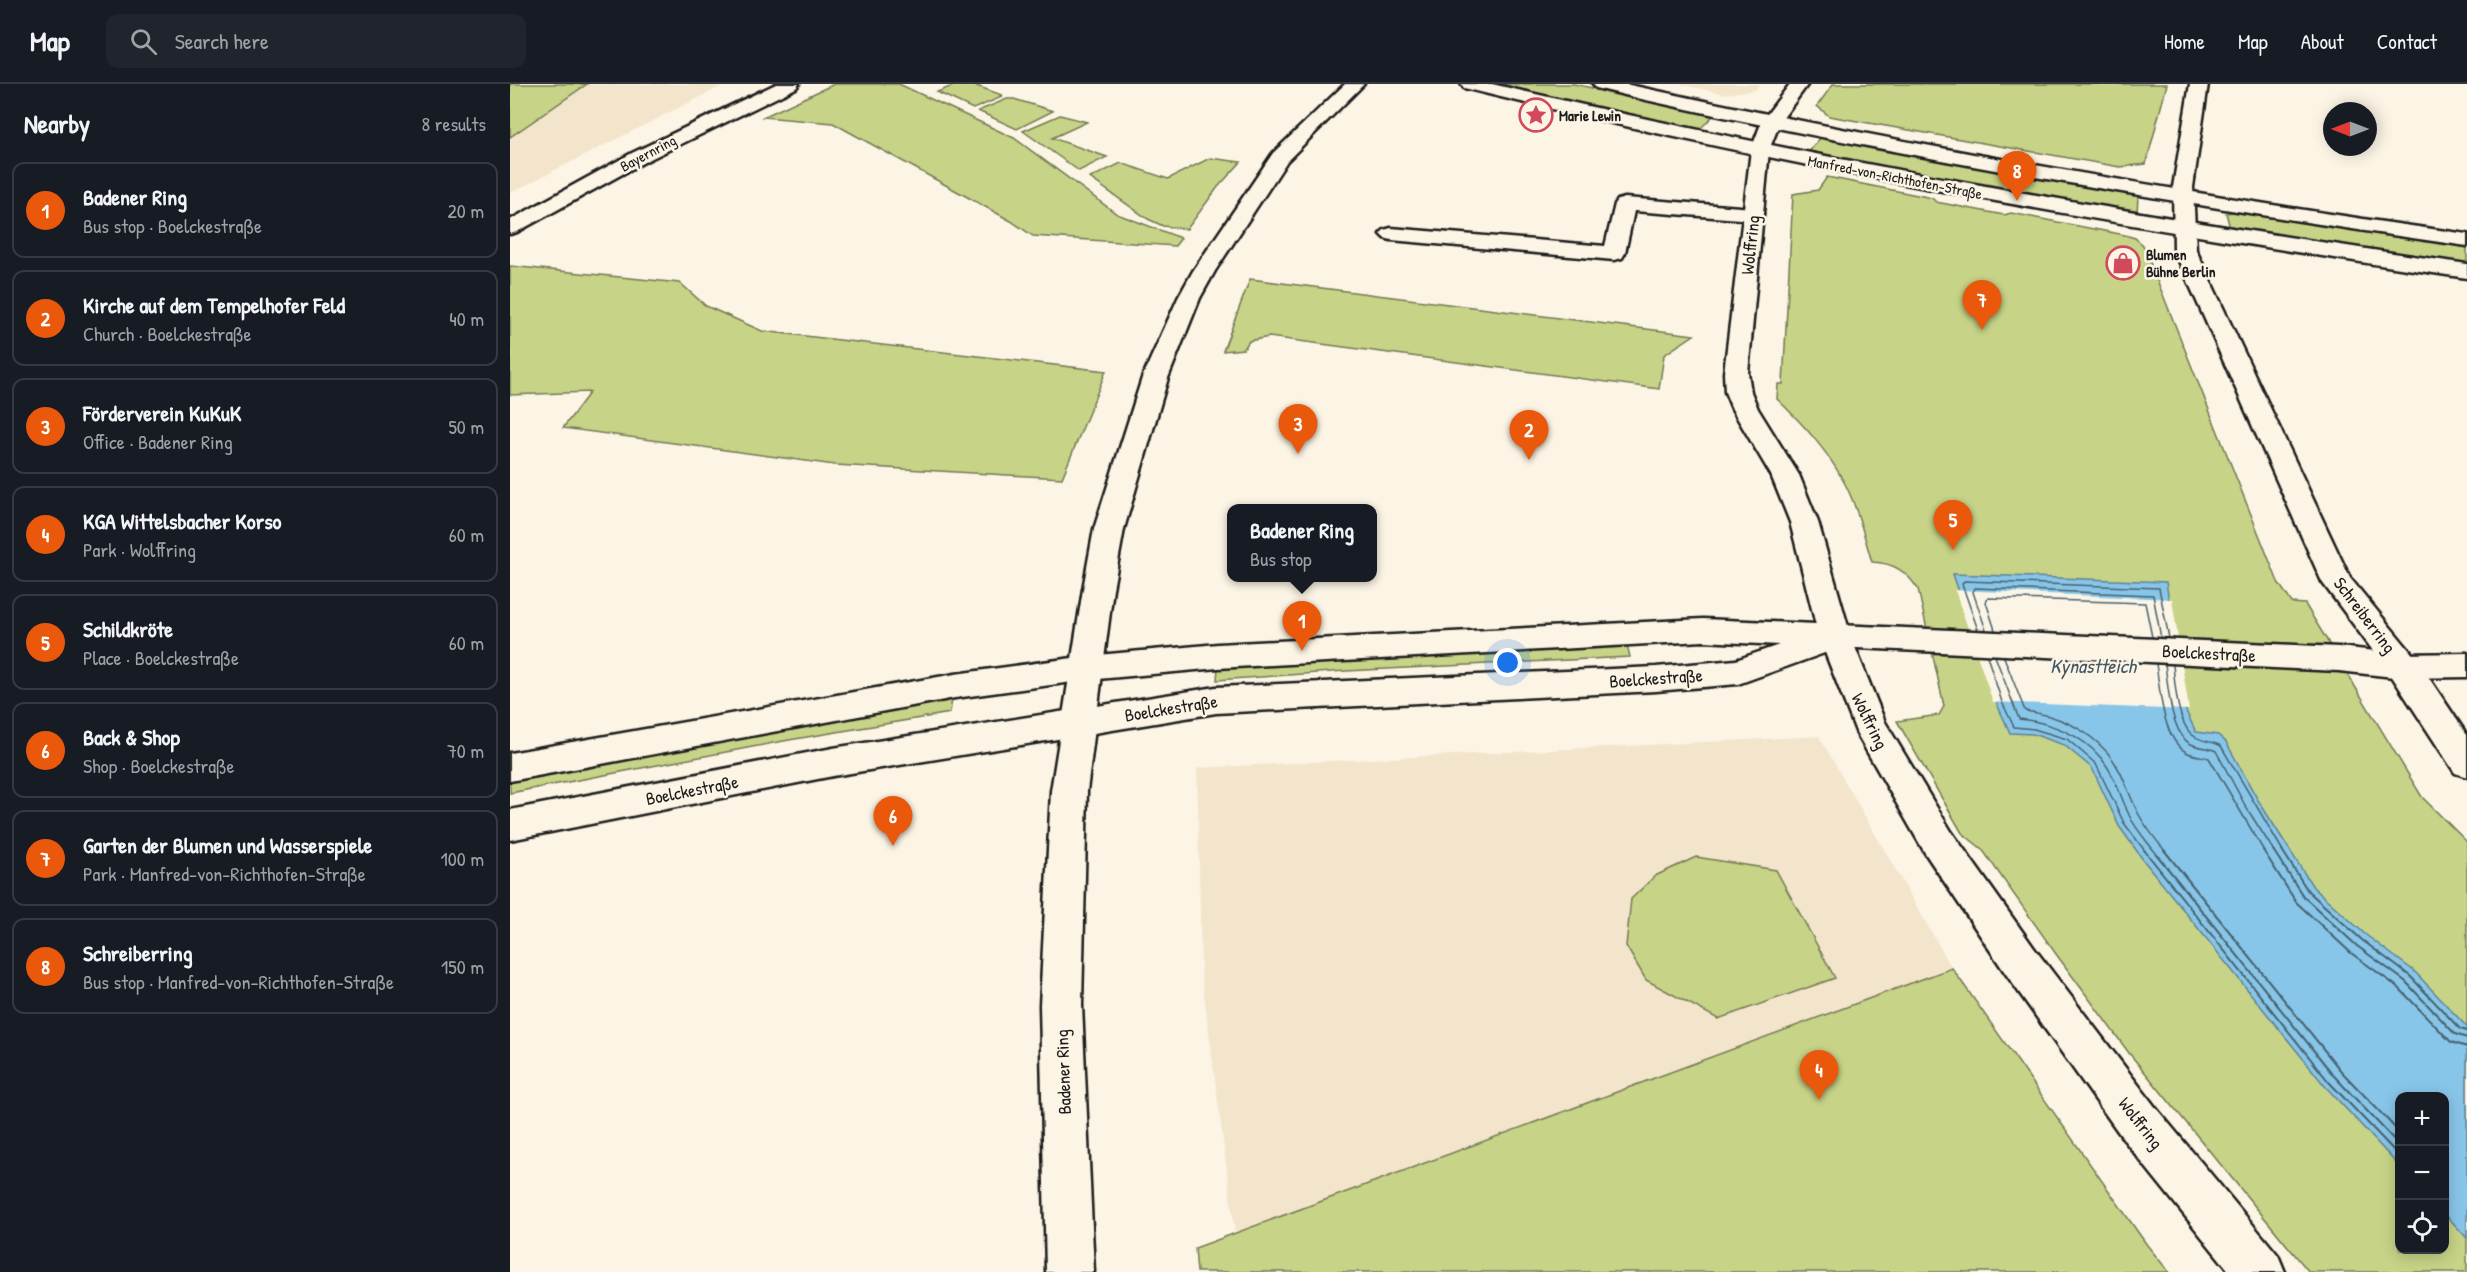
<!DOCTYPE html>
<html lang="en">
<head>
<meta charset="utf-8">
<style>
  :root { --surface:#171b24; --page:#20242c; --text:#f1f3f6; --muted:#9ea1a6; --line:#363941; --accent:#ea580c }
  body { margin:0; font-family:"Patrick Hand",sans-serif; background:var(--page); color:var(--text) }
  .controls { position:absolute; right:18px; bottom:18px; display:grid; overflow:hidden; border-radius:12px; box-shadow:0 3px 15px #0003 }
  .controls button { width:54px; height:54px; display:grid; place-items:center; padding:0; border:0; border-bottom:2px solid var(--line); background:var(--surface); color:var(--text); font:30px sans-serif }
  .compass { position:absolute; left:1813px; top:18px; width:54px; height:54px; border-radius:50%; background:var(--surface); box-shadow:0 3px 15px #0003; rotate:270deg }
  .you { position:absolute; left:998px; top:579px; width:21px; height:21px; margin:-15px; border:4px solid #fff; border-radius:50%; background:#1a73e8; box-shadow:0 0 0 9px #1a73e833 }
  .badge { display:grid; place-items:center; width:39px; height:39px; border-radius:50%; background:var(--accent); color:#fff; font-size:20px; font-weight:700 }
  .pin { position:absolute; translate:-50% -50px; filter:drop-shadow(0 2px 3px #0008) }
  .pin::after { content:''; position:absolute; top:32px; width:21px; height:18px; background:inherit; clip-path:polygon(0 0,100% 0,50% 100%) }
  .popup { position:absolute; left:717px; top:420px; width:150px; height:78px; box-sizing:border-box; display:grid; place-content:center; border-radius:12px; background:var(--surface); filter:drop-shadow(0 2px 4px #0005); font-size:20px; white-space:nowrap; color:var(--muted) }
  .popup b { font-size:22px; color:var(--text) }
  .popup::after { content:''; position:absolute; left:50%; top:100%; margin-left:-12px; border:12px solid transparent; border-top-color:var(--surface) }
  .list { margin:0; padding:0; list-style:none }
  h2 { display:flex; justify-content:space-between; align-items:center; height:78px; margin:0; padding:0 24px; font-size:26px }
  h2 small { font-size:20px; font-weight:400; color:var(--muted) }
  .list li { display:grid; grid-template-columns:39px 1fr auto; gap:18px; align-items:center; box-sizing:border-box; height:96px; margin:0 12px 12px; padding:0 12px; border:2px solid var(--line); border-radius:12px }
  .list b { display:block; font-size:22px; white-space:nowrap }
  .list p { margin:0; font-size:20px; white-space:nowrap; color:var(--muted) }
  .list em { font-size:20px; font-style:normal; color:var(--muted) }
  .icon { flex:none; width:33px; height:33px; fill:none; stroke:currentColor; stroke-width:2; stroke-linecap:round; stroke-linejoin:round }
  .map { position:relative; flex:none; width:1957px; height:1188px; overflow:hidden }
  header { display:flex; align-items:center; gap:36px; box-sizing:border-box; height:84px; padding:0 30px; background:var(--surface); border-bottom:2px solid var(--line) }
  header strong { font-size:28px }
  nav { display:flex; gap:33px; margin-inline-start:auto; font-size:21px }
  .search { width:420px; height:54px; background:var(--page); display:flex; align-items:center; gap:15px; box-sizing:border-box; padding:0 21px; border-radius:12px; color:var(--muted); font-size:22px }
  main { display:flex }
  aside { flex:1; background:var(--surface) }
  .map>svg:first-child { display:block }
</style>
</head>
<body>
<header>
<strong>Map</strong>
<div class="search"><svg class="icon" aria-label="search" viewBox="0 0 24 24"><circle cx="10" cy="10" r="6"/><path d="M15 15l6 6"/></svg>Search here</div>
<nav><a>Home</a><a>Map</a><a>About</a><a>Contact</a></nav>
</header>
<main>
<aside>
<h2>Nearby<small>8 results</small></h2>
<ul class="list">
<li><span class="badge">1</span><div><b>Badener Ring</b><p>Bus stop · Boelckestraße</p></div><em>20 m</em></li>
<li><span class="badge">2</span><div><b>Kirche auf dem Tempelhofer Feld</b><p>Church · Boelckestraße</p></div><em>40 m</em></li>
<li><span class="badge">3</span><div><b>Förderverein KuKuK</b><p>Office · Badener Ring</p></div><em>50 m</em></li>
<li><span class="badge">4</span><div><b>KGA Wittelsbacher Korso</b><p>Park · Wolffring</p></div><em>60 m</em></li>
<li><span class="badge">5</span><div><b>Schildkröte</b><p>Place · Boelckestraße</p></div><em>60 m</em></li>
<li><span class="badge">6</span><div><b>Back &amp; Shop</b><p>Shop · Boelckestraße</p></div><em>70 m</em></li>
<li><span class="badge">7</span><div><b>Garten der Blumen und Wasserspiele</b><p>Park · Manfred-von-Richthofen-Straße</p></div><em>100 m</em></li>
<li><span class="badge">8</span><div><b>Schreiberring</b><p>Bus stop · Manfred-von-Richthofen-Straße</p></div><em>150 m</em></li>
</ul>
</aside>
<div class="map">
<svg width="1957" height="1188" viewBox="0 0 1957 1188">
  <rect width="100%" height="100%" fill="#fcf5e5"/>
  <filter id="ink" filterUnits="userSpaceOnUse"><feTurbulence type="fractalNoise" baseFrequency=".0167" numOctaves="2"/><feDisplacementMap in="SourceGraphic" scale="12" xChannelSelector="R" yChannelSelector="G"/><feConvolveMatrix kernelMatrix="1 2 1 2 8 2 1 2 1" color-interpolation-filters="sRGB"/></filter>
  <g filter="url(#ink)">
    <!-- built -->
    <path fill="#f3e5cc" d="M0,0h216l-216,109z
      M1169,0h81l-4,6 -31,4z
      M1309,652l133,232 -717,265 -34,-261 -4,-204z"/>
    <!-- green -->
    <path fill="#c7d387" stroke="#727852" stroke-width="1.5" fill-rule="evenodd" d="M0,0h77l-77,53z
      M324,0h65l115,54 103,76 64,24 -6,8 -142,-10 -22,-15 -178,-98 -70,-6z
      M448,0h13l31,11 -2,1 2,1 -29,12 -36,-17z
      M988,0h76l140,31 -16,16z
      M1323,0h334l-21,80 -26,3 -291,-51 -12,-10z
      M497,15h7l39,12 -36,18 -39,-18z
      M550,31l27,7 -35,16 55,19 -28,14 -56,-40z
      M1310,54l318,58 -1,18 -329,-61z
      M700,74l31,4 -23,25 -31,42 -24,-3 -15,-7 -58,-41 31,-15 47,16z
      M1317,93l105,21 4,4 68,13 7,-2 114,22 10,3 8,7 135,337 14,21 13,1 117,193 45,45v430h-158l-180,-219 -73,-99 -74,-105 -20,-16 -65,-112 42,-6 5,-9 -26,-117c-12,-18 -24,-26 -46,-27 -8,-26 -15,-56 -28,-80 -17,-32 -41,-58 -67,-83l1,-15h5l10,-190 25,-4zM1890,1012h44v154h-44z
      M1723,128l234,35v17l-237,-36 -4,-15z
      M0,182l170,17 26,23 56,25 344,40 -44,107 -227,-13 -272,-37 27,-36 -80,3z
      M740,195l40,5 404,51 -30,20 -5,34 -390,-52 -20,4 -5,8 -21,2z
      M1117,561l3,12 -284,14 -129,9 1,-13z
      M442,615l-2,14 -161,27 -279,53v-14l313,-60z
      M1186,773l80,13 59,108 -117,41 -72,-39 -20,-34 5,-47 24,-23z
      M1442,884l195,277 22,27h-972l-2,-24z"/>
    <!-- water -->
    <path fill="#88c6e9" stroke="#5d8297" stroke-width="1.5" d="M1443,490l213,8 20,129 10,21 22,3 8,7 32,58 55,87 53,48 48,36 53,56v211l-22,-24 -1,-118h-44l-1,70 -74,-80 -181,-225 -25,-35 -27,-58 -28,-23 -31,-11 -23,-1 -13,-29z"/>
    <!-- pier -->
    <path fill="#fcf5e5" d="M1445,506l217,9 17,111 -196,-8z"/>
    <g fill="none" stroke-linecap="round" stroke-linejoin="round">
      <!-- shore-far1 -->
      <path stroke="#47606e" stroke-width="1.5" d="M1468,546l-16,-46 2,-3 195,7 10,50
        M1476,546l-13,-38 2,-4 178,7 8,43
        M1485,546l-9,-28 2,-4 157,5 7,34
        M1477,572l15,46 12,25 20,2 33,10 29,25 28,59 21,28
        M1485,572l24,63c30,3 62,15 82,39 14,17 20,40 29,59 6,12 16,23 24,34
        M1494,573l21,54c31,4 60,17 81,40 16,17 22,42 32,62 7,13 18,27 27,38
        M1646,580c4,25 6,74 30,88 7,4 16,4 23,6l55,93
        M1655,580c3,21 5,66 24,79 8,5 19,4 27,8l30,56 28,44
        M1663,581c2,19 4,60 21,71 8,6 19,5 27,10l62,105"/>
      <!-- shore -->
      <path stroke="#47606e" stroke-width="2" d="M1634,766l185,232 71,75
        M1643,766l182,227 65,69
        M1654,766l177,221 59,62
        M1753,766l33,52 55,51 48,35 52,54 16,5
        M1763,766l30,46 54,50 48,35 50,53 12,4
        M1772,766l26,41 54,49 48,36 50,53 7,2"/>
      <defs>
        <path id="service" d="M1115,114l128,10 7,2 3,4 -3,4 -7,2 -119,-9 -9,42 -3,5 -8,2 -223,-20 -7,-2 -4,-4 4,-4 7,-2 214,18 10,-42 3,-4z"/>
        <path id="minor" d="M266,0h23l-3,4 -150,73 -129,71 -7,2v-14l122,-67z
          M835,0h19l-77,77 -72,110 -15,27 -32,80 -44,151 -11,60 -26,202 -5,214 12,267h-48l-6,-267 11,-214 32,-202 11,-60 48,-151 36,-80 15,-27 80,-118z
          M1280,0h18l-28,38 -11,28 -21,223 3,19 7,17 41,66 19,47 33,115 34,85 66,109 83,117 122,160 122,147 7,17h-55l-106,-132 -118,-166 -81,-121 -68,-119 -38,-97 -29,-115 -19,-47 -39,-66 -7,-17 -1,-19 27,-223 11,-29z
          M1680,0h18l-15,103 3,63 154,328 65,79 52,78v42l-12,-4 -64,-98 -69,-93 -148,-332 -1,-63z"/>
        <path id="tertiary" d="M951,0h31c322,76 647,132 975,180v14c-337,-50 -672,-108 -1003,-190z
          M1083,0h32c279,61 560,110 842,150v12c-202,-29 -404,-62 -605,-101 -89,-18 -178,-35 -266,-57z"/>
        <path id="secondary" d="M1193,535l636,28 64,7 64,-1v24l-64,1 -64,-7 -504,-24 -2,3 -95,34 -82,7 -440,22 -383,63 -323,64v-30l323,-62 383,-61 440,-20 80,-7 43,-15 -76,-4 -485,27 -131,12 -132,18 -445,83v-28l445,-79 132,-18 131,-12z"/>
      </defs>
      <!-- service casing -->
      <use href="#service" stroke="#1c1c1c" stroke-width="5"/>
      <!-- minor casing -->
      <use href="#minor" stroke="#1c1c1c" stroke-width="5"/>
      <!-- tertiary casing -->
      <use href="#tertiary" stroke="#1c1c1c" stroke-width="5"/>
      <!-- secondary casing -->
      <use href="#secondary" stroke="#1c1c1c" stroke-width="5"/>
      <!-- service -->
      <use href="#service" fill="#fcf5e5" fill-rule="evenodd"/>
      <!-- minor -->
      <use href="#minor" fill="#fcf5e5" fill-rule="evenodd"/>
      <!-- tertiary -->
      <use href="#tertiary" fill="#fcf5e5" fill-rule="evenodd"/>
      <!-- secondary -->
      <use href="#secondary" fill="#fcf5e5" fill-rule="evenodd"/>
    </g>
  </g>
  <!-- icons -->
  <defs>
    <symbol id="sight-ring" viewBox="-11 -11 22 22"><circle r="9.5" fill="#fcf5e5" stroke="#d1495b" stroke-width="1.5"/><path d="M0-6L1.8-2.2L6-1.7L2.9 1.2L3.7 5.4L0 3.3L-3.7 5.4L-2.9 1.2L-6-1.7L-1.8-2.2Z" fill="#d1495b"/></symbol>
    <symbol id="shop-ring" viewBox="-11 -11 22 22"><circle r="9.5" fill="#fcf5e5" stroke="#d1495b" stroke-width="1.5"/><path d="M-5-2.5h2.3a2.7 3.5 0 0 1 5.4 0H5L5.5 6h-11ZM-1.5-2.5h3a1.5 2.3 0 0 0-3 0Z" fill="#d1495b"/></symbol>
  </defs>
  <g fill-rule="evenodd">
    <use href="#sight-ring" x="1007" y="12" width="38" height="38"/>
    <use href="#shop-ring" x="1594" y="160" width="38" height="38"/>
  </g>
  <g text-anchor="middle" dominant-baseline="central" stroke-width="5" stroke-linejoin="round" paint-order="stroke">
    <!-- far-poi labels -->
    <g font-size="15" font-weight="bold" fill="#1c1c1c" stroke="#fcf5e5" text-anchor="start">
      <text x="1049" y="31">Marie Lewin</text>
      <text x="1636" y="170">Blumen<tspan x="1636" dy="17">Bühne Berlin</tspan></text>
    </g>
    <!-- far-street labels -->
    <g font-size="15" fill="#1c1c1c" stroke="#fcf5e5">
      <text transform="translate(138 69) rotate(-28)">Bayernring</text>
      <text transform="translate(1385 93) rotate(11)">Manfred-von-Richthofen-Straße</text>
    </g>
    <!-- street labels -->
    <g font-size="18" fill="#1c1c1c" stroke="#fcf5e5">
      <text transform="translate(1240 161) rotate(-84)">Wolffring</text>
      <text transform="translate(1855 531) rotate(53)">Schreiberring</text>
      <text transform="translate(1699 569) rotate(3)">Boelckestraße</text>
      <text transform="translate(1146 594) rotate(-4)">Boelckestraße</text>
      <text transform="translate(661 624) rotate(-9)">Boelckestraße</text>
      <text transform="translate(1360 637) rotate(64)">Wolffring</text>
      <text transform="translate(182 706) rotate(-11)">Boelckestraße</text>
      <text transform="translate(553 988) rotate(-92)">Badener Ring</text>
      <text transform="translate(1631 1039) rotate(52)">Wolffring</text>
    </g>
    <!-- water labels -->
    <g font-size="20" font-style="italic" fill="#425864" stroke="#fcf5e5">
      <text x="1583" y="581">Kynastteich</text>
    </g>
  </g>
</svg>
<div class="controls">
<button>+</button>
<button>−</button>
<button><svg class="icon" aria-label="locate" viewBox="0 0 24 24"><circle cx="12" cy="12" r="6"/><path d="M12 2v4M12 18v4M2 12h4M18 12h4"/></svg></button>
</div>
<svg class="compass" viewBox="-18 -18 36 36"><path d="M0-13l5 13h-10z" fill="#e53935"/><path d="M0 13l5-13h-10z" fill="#9ea1a6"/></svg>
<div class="you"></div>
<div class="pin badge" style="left:792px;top:567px">1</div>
<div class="popup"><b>Badener Ring</b>Bus stop</div>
<div class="pin badge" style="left:1019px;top:376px">2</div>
<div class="pin badge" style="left:788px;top:370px">3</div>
<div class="pin badge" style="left:1309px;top:1016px">4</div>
<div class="pin badge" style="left:1443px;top:466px">5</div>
<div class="pin badge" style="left:383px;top:762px">6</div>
<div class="pin badge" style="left:1472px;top:246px">7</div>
<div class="pin badge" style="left:1507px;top:117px">8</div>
</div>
</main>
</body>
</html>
